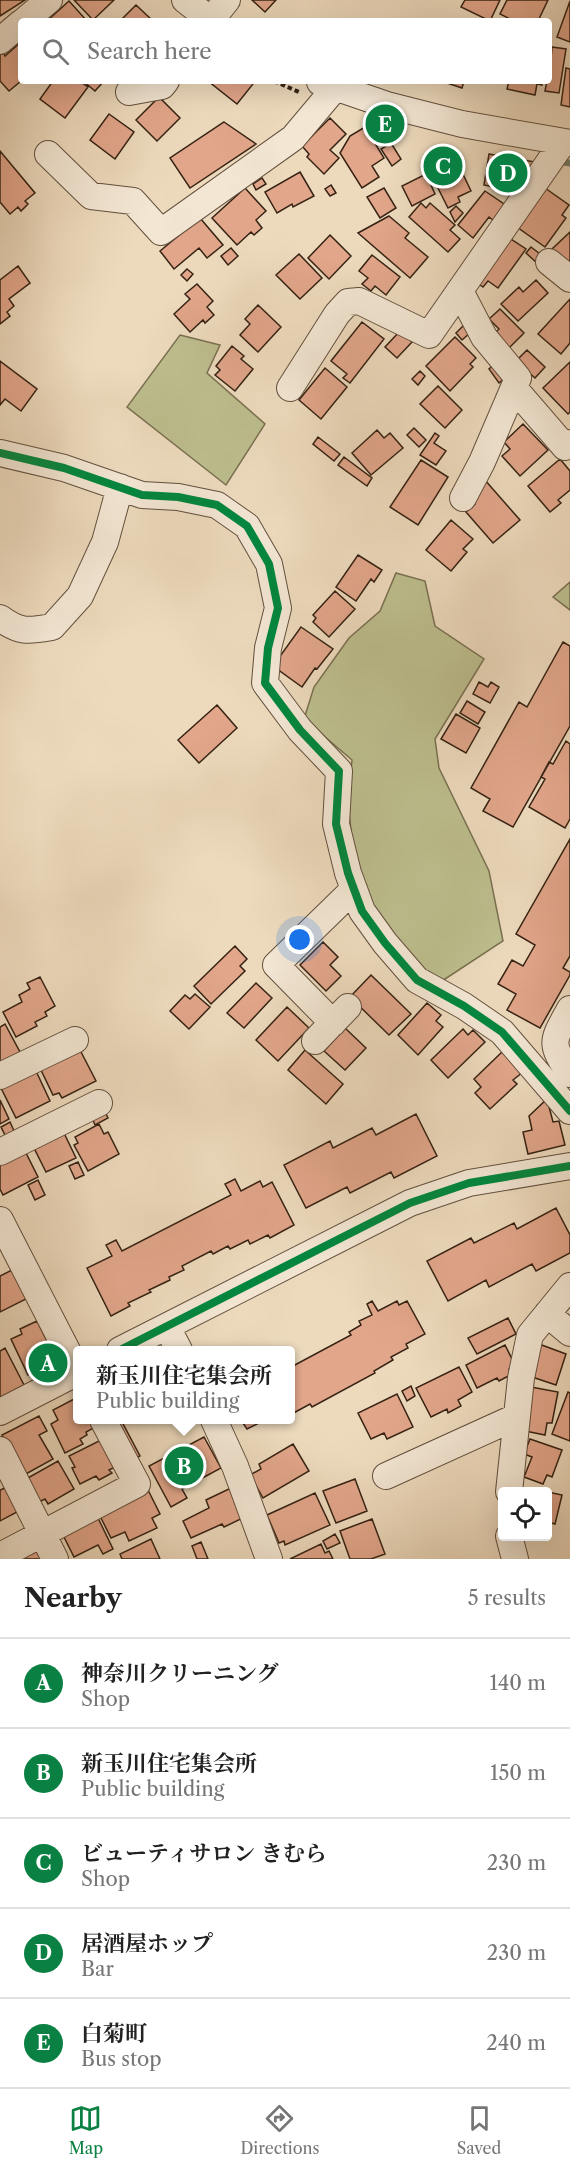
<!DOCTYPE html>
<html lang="en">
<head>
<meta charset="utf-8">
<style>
  :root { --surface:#fff; --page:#f6f6f6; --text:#222; --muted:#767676; --line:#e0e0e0; --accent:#0b8043 }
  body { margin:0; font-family:"Libre Caslon Text","Noto Serif JP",serif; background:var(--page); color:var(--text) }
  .controls { position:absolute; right:18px; bottom:18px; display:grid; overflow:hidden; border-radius:6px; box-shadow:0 6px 24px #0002 }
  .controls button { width:54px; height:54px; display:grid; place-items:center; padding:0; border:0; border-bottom:2px solid var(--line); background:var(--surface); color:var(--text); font:30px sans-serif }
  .you { position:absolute; left:300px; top:940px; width:21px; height:21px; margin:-15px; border:4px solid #fff; border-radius:50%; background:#1a73e8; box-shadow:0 0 0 9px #1a73e833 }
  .badge { display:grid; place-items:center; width:39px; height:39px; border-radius:50%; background:var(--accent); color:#fff; font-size:20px; font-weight:700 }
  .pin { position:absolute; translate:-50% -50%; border:3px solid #fff; box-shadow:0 2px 6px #0006 }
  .popup { position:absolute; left:73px; top:1346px; width:222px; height:78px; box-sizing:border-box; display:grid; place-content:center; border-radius:6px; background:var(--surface); filter:drop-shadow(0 2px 4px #0005); font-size:20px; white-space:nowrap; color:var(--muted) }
  .popup b { font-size:22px; color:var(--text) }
  .popup::after { content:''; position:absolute; left:50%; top:100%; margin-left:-12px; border:12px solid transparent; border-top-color:var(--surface) }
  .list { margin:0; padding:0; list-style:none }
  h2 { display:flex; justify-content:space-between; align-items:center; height:78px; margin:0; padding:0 24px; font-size:26px }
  h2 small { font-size:20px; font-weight:400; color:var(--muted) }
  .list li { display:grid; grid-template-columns:39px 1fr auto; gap:18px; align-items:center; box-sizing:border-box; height:90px; padding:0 24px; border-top:2px solid var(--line) }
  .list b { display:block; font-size:22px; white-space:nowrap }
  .list p { margin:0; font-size:20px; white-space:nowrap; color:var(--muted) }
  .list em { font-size:20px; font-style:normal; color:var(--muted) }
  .icon { flex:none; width:33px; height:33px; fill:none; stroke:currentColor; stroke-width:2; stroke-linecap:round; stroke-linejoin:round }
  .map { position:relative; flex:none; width:570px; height:1559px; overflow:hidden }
  .search { position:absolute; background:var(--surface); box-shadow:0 6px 24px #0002; left:18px; right:18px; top:18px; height:66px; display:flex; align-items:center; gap:15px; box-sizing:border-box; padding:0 21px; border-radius:6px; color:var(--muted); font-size:22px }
  .sheet { height:528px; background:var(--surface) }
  nav { display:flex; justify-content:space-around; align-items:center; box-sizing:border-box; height:84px; border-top:2px solid var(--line); background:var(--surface); font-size:16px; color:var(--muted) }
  nav a { display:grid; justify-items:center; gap:3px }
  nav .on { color:var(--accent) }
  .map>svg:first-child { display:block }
</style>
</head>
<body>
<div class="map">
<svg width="570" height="1559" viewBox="0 0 570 1559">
  <rect width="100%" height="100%" fill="#eddabd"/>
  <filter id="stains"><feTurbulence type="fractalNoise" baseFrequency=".00333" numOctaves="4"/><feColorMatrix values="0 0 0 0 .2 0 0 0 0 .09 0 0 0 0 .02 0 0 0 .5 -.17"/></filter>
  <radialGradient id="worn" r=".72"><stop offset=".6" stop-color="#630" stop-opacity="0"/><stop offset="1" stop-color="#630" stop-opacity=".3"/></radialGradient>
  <!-- green -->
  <path fill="#bdbe8e" stroke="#797050" stroke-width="1.5" d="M180,335l40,10 -13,28 58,51 -39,61 -99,-78z
    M396,573l29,8 10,45 49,33 -49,80 4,29 50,103 14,70 -61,40 -24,-16 -43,-54 -22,-59 -5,-52 4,-40 -48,-41 10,-32 35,-49 31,-27z
    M570,582v28l-17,-13z"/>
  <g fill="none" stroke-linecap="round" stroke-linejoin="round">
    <!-- stream -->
    <path stroke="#727e6e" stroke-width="7" d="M564,162l6,1"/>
  </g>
  <!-- building -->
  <path fill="#e2a68b" stroke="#352213" stroke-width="1.5" d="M0,0h25l-25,16z
    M74,0h40l-21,20z
    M252,0h24l-11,12z
    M465,0h35l-10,21 -29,-14z
    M507,0h41l-10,21h-24l-14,-7z
    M69,1l18,20h-40z
    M570,1v41l-13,-5z
    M136,5l17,16h-33z
    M21,42v39l-12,10 -9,-10v-26l3,-3 2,4z
    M552,47l14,2 -7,44 -14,-2 2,-10h2z
    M566,68l4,1v38l-9,-2z
    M53,81h26l9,6 -23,31 -25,-19z
    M83,81h21l-9,10z
    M208,81h41l4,3 -16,20z
    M441,81h23l-2,7z
    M509,81h33v4l-5,-1 -2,11 -28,-6z
    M159,97l21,21 -23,23 -21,-21z
    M109,114l25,18 -19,27 -25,-19z
    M330,118l16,16 -16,16 9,8 -15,16 -17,-17 2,-3 -7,-8z
    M224,122l32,22 -66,44 -20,-30z
    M365,127l19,31 -12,8 7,11 -17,11 -22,-35 10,-17z
    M391,143l10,16 -9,7 -11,-17z
    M0,151l35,42 -10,8 3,3 -7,7 -3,-4 -8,7 -10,-12z
    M433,153h11l10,20 7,-3 10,21 -13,6 2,5 -12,6 -25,-50z
    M489,154l46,8 -16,30 -35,-7z
    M300,172l14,24 -21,11 -1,-3 -15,9 -12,-21z
    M426,174l9,20 -23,12 -10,-20z
    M262,178l4,6 -10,6 -3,-6z
    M331,185l5,8 -6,3 -5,-7z
    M245,188l21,23 -10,9 6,8 -8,7 -3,-3 -14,13 -25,-27z
    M384,188l12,20 -16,10 -13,-21z
    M545,188l24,17 -7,10 4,3 -21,29 -28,-20z
    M485,191l22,15 -13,15 -5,-4 -16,21 -15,-13z
    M421,203l5,5 4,-5 25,22 -5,5 10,9 -12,13 -39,-35z
    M456,206l7,7 -8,9 -5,-10z
    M389,216l20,17 -4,5 23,19 -18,21 -52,-45z
    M200,218l23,27 -16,13 -8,-10 -25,21 -14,-18z
    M570,232v31l-19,-13z
    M330,235l21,21 -22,23 -21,-21z
    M508,237l18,12 -28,39 -10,-7 -5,6 -7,-5z
    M531,247l13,10 -6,7 -12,-11z
    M231,248l7,8 -10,9 -7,-9z
    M299,254l23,24 -22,21 -24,-24z
    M372,255l28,22 -14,18 -11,-9 -4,5 -9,-7 6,-6 -9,-7z
    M18,266l12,17 -21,16 5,7 -7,6 3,4 -10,8v-44z
    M187,269l6,5 -6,7 -6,-6z
    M536,280l12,13 -30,28 -17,-17 18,-17 4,5z
    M197,284l16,17 -6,6 7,8 -9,8 -2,-3 -13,12 -16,-18 16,-15 -5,-5z
    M570,299v44l-9,11 -23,-20z
    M258,305l23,22 -23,25 -18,-17 10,-11 -5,-5z
    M500,309l24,24 -16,16 -15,-14 6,-6 -10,-10z
    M362,322l22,17 -34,44 -7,-5 4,-4 -16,-13z
    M464,325l7,7 -9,8 -6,-7z
    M400,331l12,11 -15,16 -12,-11z
    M455,337l21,21 -6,6 3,3 -23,24 -24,-25z
    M232,346l12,10 -3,3 12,10 -18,22 -20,-16 5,-5 -4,-4z
    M527,350l18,17 -10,11 -19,-17z
    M0,361l37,28 -16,22 -16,-12 -5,6z
    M570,362v50l-2,2 -25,-26z
    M495,364l10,14 -6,5 -10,-14z
    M325,368l22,19 -26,32 -22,-19z
    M420,371l5,5 -7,9 -6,-6z
    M438,386l24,24 -17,18 -25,-24z
    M523,424l25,26 -28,26 -18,-20 8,-7 -6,-7z
    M414,428l12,12 -7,7 -12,-12z
    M377,430l7,8 6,-5 13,15 -32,27 -19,-22z
    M435,433l4,3 -5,7 12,8 -10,14 -16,-10z
    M318,437l22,17 -6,7 -21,-17z
    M344,457l28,21 -5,8 -29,-21z
    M560,459l10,12v19l-12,10 3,3 -11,9 -22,-26z
    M421,460l27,17 -30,48 -28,-18z
    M484,479l36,41 -27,23 -27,-31 9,-8 -4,-4z
    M451,520l22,19 -10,10 4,3 -16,19 -25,-21z
    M358,555l24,15 -8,12 -3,-3 -15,22 -20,-14z
    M335,591l20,18 -26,28 -16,-15 3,-4 -3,-3z
    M301,627l32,22 -16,20 -2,-1 -13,19 -29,-21z
    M563,642l7,4v80l-57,101 -30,-16 7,-12 -19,-11 48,-86 8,5z
    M479,682l9,5 3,-5 8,5 -9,16 -17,-9z
    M467,701l18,11 -7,12 -18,-11z
    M217,705l20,23 -38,35 -21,-23z
    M456,714l24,14 -14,25 -25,-14z
    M566,741l4,3v75l-5,9 -36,-21 16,-28 -4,-2 8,-15 4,2z
    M570,839v117l-7,12 7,4v3l-30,53 -33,-18 9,-16 -18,-10 14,-24 11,6 12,-21 -19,-11z
    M323,942l15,15 -8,8 11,11 -15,15 -26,-26z
    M235,946l12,13 -7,7 5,5 -34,33 -17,-18z
    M371,975l40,39 -22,21 -39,-38z
    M40,977l15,29 -10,6 2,4 -12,6 2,4 -21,11 -13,-25 19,-10 -3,-7 11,-6 -3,-6z
    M256,983l16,15 -28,30 -17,-15z
    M195,994l15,13 -21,22 -19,-18 15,-16 5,4z
    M427,1003l14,12 -5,6 7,6 -25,28 -20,-20z
    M287,1007l22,21 -31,33 -22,-21z
    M5,1024l15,28 -20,11v-36z
    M345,1028l21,20 -21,22 -21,-19z
    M463,1029l5,6 5,-5 12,12 -37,36 -17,-18z
    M79,1048l17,33 -34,17 -3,-5 -6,2 -13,-27z
    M305,1050l38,34 -17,20 -38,-34z
    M503,1051l20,21 -10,8 4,4 -27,25 -15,-16 6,-6 -7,-8z
    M36,1071l14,30 -34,17 -15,-30z
    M547,1099l6,23 6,-1 6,24 -37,9 -5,-22 9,-2 -3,-14z
    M0,1100l9,19 -9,5z
    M105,1112l3,6 -13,7 -3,-7z
    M416,1114l21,42 -43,22 -3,-6 -41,21 -3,-6 -41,21 -22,-43 46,-24 3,7 39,-20 4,7z
    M10,1122l5,11 -9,4 -5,-10z
    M99,1124l5,10 4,-2 11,22 -31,17 -14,-26 4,-2 -3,-6z
    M63,1131l13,27 -30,14 -13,-26z
    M24,1149l14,28 -35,18 -3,-6v-27z
    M78,1162l6,13 -9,4 -6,-13z
    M235,1179l6,12 19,-10 3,6 9,-5 22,43 -24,13 -2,-3 -18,9 -2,-4 -18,9 -2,-3 -15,8 -2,-3 -29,15 2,4 -15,7 1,3 -21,10 2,2 -23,11 2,3 -19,10 -24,-48 25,-12 -6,-11 10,-5 6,11 109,-56 -6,-11z
    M38,1180l7,15 -10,5 -7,-15z
    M556,1208l14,27v18l-34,18 -4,-7 -43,23 -3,-7 -38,21 -21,-40 44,-23 3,5 40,-20 3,6z
    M14,1269l14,29 -28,14v-36z
    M372,1301l6,10 19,-10 2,4 8,-4 18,33 -19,10 2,4 -17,9 2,3 -19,11 1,2 -63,34 -2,-3 -20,11v-53l3,4 58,-31 -2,-3 12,-7 -2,-4 13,-6 -5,-11z
    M508,1318l8,16 -39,20 -9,-16z
    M37,1321l23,46 -17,8 -3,-6 -12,6 -17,-36 11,-5 -2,-5z
    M539,1344l27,10 -10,31 -27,-9z
    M505,1345l10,20 -6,4 3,5 -13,7 -2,-3 -20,10 -11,-23z
    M5,1348l19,37 -24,13v-47z
    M459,1367l13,25 -14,8 3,6 -13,7 -1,-4 -16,8 -15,-29z
    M411,1386l4,10 -8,5 -5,-10z
    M531,1387l27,5 -6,31h-5l-2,12 -20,-4z
    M568,1392l2,1v48l-18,-7z
    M397,1394l16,33 -26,12 -3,-6 -13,6 -13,-26z
    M78,1397v23h16l3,6 -11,6 1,3 -7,4 3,5 -18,9 -14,-29 7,-4 -5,-10z
    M39,1416l8,15 -8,4 14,24 -29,16 -22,-40z
    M113,1420h8l19,36 -7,4z
    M241,1420h24l-18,9z
    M204,1437l17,31 -39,21 5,9 -16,9 -22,-41z
    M530,1439l32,11 -10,27 -5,-2 -4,9 -19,-7 8,-20 -8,-3z
    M101,1440l14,27 -6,3 3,3 -13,7 -3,-4 -16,8 -8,-16 3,-1 -6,-11z
    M293,1444l16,27 -46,27 -13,-23 11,-6 -2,-5z
    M58,1461l16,28 -26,15 -3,-5 -6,3 -13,-23z
    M355,1479l12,32 -31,12 -13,-32z
    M233,1487l14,29 -23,11 -2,-3 -31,14 -8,-17 26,-13 -3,-8z
    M5,1488l12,24 -17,9v-31z
    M148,1490l12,24 -8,4 5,10 -28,13 -4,-9 -14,6 -12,-24z
    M548,1492l14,3 -7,29 -7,-2z
    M315,1493l15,32 -45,20 -1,-4 -5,2 -12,-28z
    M97,1516l16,33 -10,5 -5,-9 -24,12 -12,-24z
    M372,1519l13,35 -14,5h-21l-10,-28z
    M335,1534l5,9 -13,6 -4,-8z
    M151,1539l9,20h-38l-2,-5z
    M201,1542l7,17h-11l-5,-13z
    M321,1544l4,9 4,-2 4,8h-43z
    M39,1547l6,12h-29z"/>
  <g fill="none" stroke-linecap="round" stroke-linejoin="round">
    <defs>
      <path id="minor" d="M185,0l27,21
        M24,21l25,-21
        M210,21l17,-21
        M0,41l21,-18
        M320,82l67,23 75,19 108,19
        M129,92l33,-6 4,-5
        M48,154l43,42 42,5 28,31 132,-94 42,-50
        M549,262l21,17
        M460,291l24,46 34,41 -36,84 -19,36
        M290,388l47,-74 11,-12 11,-1 70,34 134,-193
        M514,388l51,59 5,-4
        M0,453l64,15 78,27 36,2 39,8 30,21 22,38 9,44 -10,40 -3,35 35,47 39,41 -3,53 12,49 14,38 23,32 32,37 47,26 38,26 68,79
        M0,618c20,15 29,13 52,9l28,-31 25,-54 15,-55
        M570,1009c-18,33 -21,33 0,65
        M333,1023l-57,-58 78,-76
        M315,1041l33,-34
        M0,1076l75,-36
        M0,1152l99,-49
        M0,1220l78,152
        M547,1314l23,19
        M167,1327l12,23
        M120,1350l290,-147 59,-20 101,-17
        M0,1412l78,-40
        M214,1420l21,46 34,93
        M0,1450l55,109
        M386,1476l130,-59
        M509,1492l12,-114 9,-43 40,-49
        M509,1536l6,23
        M0,1556l137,-72 -34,-64"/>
    </defs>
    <!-- minor casing -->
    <use href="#minor" stroke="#63503e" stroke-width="28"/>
    <!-- path -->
    <path stroke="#352213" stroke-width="4" stroke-dasharray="4.5 3" stroke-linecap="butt" d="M274,81l25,11"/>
    <!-- minor -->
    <use href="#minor" stroke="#f3e7d4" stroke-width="26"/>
    <defs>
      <path id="cycleway" d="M0,453l64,15 78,27 36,2 39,8 30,21 22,38 9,44 -10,40 -3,35 35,47 39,41 -3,53 12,49 14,38 23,32 32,37 47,26 38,26 68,79
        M120,1350l290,-147 59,-20 101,-17"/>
    </defs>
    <!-- cycleway casing -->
    <use href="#cycleway" stroke="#f3e7d4" stroke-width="11"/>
    <!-- cycleway -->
    <use href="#cycleway" stroke="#00873e" stroke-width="8"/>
  </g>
  <rect width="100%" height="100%" filter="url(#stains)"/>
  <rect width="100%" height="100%" fill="url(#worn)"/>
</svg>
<div class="controls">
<button><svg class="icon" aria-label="locate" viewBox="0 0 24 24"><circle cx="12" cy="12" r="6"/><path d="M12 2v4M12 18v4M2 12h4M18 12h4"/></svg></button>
</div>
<div class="you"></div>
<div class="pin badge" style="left:48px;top:1363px">A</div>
<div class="pin badge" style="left:184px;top:1466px">B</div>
<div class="popup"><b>新玉川住宅集会所</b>Public building</div>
<div class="pin badge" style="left:443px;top:166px">C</div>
<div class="pin badge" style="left:508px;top:173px">D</div>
<div class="pin badge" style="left:385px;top:124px">E</div>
<div class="search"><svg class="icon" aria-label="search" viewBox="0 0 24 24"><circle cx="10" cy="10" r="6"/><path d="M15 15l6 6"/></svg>Search here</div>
</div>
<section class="sheet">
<h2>Nearby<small>5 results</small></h2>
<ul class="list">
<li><span class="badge">A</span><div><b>神奈川クリーニング</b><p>Shop</p></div><em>140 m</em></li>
<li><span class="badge">B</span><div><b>新玉川住宅集会所</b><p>Public building</p></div><em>150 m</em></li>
<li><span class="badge">C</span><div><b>ビューティサロン きむら</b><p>Shop</p></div><em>230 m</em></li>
<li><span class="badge">D</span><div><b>居酒屋ホップ</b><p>Bar</p></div><em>230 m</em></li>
<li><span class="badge">E</span><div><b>白菊町</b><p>Bus stop</p></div><em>240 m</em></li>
</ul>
</section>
<nav>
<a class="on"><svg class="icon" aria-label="map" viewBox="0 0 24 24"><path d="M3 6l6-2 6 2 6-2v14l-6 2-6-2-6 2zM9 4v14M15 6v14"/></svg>Map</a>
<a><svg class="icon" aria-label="directions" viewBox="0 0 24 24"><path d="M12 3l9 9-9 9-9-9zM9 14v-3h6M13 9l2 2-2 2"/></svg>Directions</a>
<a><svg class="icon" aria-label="saved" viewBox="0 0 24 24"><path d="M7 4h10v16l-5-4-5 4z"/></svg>Saved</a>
</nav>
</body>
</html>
